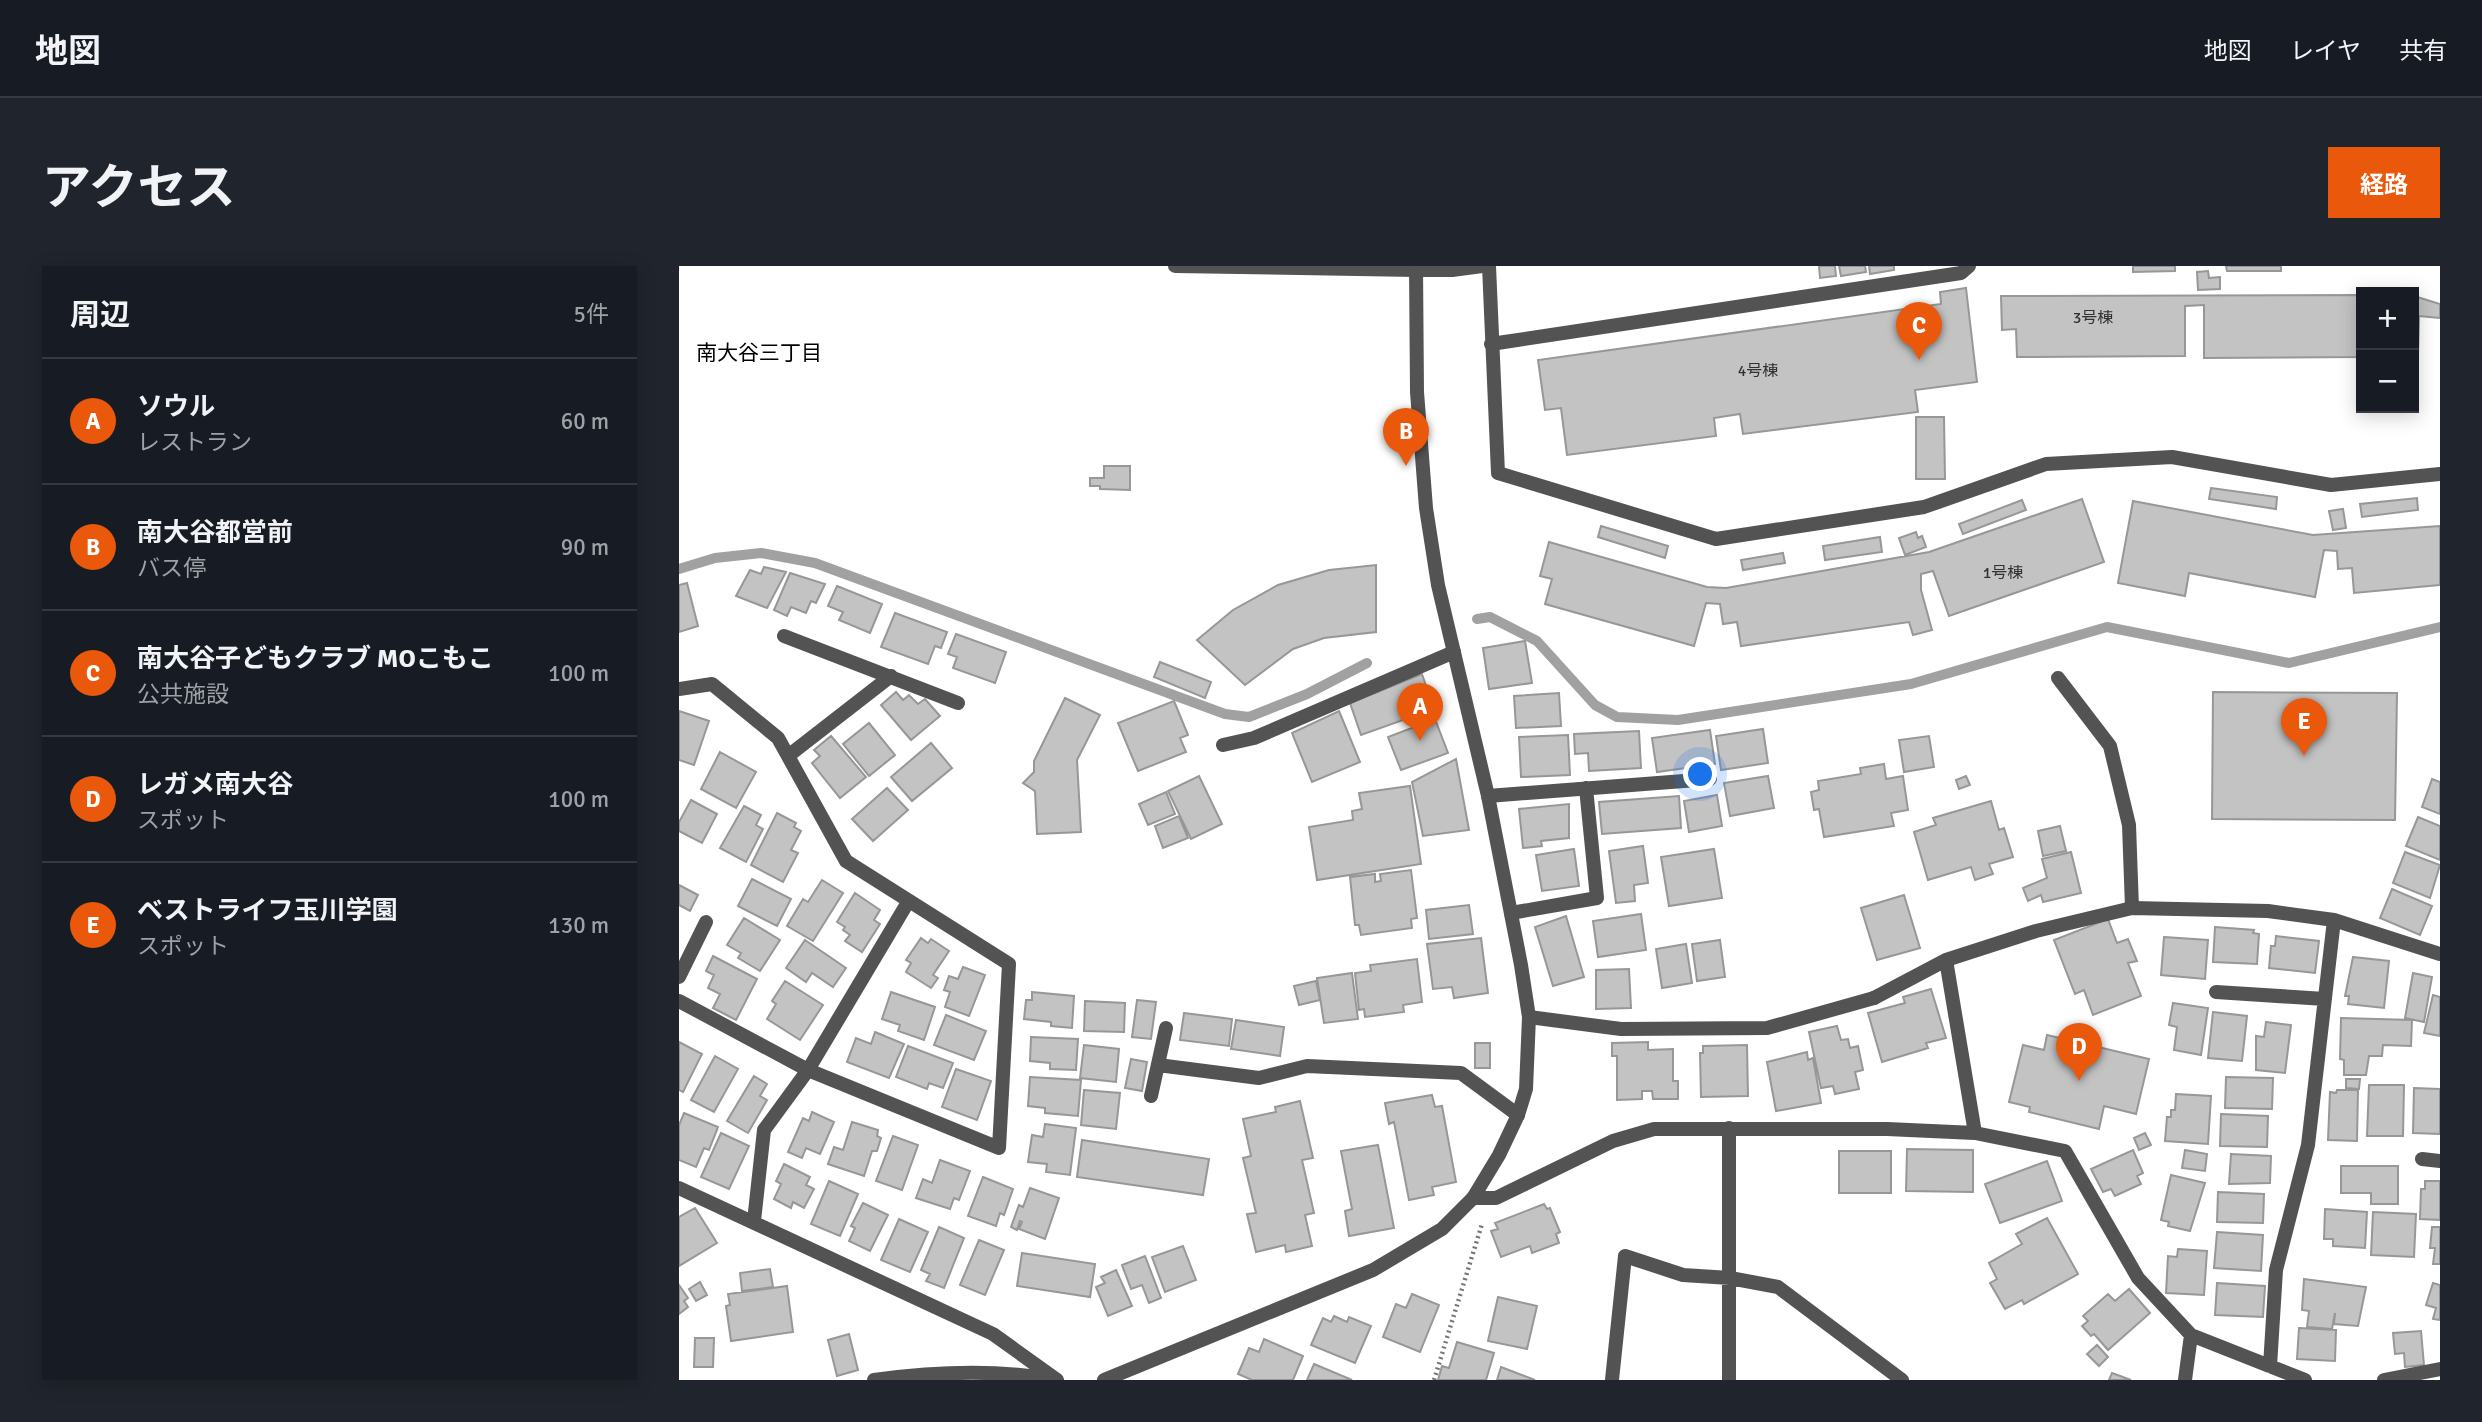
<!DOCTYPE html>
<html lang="ja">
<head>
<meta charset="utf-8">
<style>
  :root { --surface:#171b24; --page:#20242c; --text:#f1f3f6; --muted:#9ea1a6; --line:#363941; --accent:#ea580c }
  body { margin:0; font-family:Signika,"Noto Sans JP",sans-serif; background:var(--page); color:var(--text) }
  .controls { position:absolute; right:21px; top:21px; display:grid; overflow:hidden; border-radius:0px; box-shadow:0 4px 18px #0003 }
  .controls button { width:63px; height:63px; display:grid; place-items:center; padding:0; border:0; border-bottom:2px solid var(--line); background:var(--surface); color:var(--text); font:35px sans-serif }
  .you { position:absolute; left:1022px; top:509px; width:24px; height:24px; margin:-18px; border:5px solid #fff; border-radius:50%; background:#1a73e8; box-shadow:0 0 0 10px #1a73e833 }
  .badge { display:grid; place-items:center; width:46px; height:46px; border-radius:50%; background:var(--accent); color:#fff; font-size:23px; font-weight:700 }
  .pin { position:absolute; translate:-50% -58px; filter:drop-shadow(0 2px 4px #0008) }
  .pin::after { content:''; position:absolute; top:37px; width:24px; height:21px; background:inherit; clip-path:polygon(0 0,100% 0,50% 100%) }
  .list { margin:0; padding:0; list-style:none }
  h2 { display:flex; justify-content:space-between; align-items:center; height:91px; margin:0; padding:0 28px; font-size:30px }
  h2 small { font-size:23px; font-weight:400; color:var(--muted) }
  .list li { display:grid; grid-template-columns:46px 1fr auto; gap:21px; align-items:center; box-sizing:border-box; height:126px; padding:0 28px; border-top:2px solid var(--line) }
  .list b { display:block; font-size:26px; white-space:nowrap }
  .list p { margin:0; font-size:23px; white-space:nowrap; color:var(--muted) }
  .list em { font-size:23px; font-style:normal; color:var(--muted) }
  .map { position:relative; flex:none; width:1761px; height:1114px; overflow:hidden; border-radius:0px }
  header { display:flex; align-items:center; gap:42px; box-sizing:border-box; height:98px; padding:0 35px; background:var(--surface); border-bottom:2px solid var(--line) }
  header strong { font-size:33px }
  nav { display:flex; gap:38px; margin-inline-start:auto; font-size:24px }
  .intro { display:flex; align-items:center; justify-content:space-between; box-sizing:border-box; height:168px; padding:0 42px }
  h1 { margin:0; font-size:49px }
  .button { padding:18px 32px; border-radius:0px; background:var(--accent); color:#fff; font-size:24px; font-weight:700 }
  main { display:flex; gap:42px; padding:0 42px }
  aside { flex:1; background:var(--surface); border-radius:0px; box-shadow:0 4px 18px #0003 }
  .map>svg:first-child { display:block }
</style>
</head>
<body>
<header>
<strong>地図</strong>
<nav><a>地図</a><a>レイヤ</a><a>共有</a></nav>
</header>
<div class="intro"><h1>アクセス</h1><a class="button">経路</a></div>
<main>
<aside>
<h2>周辺<small>5件</small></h2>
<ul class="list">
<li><span class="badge">A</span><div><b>ソウル</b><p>レストラン</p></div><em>60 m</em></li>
<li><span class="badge">B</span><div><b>南大谷都営前</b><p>バス停</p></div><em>90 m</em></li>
<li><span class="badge">C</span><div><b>南大谷子どもクラブ MOこもこ</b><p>公共施設</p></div><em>100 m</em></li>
<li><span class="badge">D</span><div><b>レガメ南大谷</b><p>スポット</p></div><em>100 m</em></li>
<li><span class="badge">E</span><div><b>ベストライフ玉川学園</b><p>スポット</p></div><em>130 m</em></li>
</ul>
</aside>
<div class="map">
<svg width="1761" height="1114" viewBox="0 0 1761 1114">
  <rect width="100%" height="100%" fill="#fff"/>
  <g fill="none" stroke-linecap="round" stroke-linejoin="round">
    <!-- stream -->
    <path stroke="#a1a1a1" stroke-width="10" d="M0,303l36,-11 46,-5 54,10 410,151 24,3 58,-23 60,-31
      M798,353l13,-2 47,24 58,64 22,12 61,3 233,-36 196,-57 182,36 151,-36"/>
  </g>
  <!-- building -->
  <path fill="#c3c3c3" stroke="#979797" stroke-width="2" d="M1140,0h16l1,10 -16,2z
    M1160,0h26l1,6 -25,4z
    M1190,0h25v4l-24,4z
    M1454,0h42v5l-42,1z
    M1547,0h55v5h-54z
    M1529,5l1,7 11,-1v12l-22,1 -1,-18z
    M1287,22l11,94 -62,8 3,22 -175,22 -3,-20 -26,4 2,18 -149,19 -6,-47 -16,2 -7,-50 403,-56 -1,-12z
    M1682,29v62l-157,1v-53l-19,1v50l-168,1 -1,-28 -14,1 -1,-34z
    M1735,30l26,8v14l-21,-2 -1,40h-4z
    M1237,151h28l1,62h-29z
    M425,200h26v24l-30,-1v-3h-10v-8h14z
    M1532,222l66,9 -1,12 -67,-10z
    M1738,232l1,12 -56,7 -2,-13z
    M1403,233l22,63 -155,54 -16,-45 -12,3v16l11,40 -19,5 -4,-13 -168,24 -4,-24 -14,2 -3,-20 -14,-1 -12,43 -149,-42 7,-25 -12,-3 9,-34 158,45 19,1 203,-36z
    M1343,234l4,10 -63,24 -4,-10z
    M1454,235l180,34 127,-9v59l-86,8 -2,-25 -14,1 -1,-18 -13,-1 -9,47 -126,-24 -4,23 -67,-13z
    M1664,243l3,19 -13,2 -4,-19z
    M922,260l67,20 -3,12 -67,-21z
    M1237,266l2,6 4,-2 4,11 -21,8 -6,-17z
    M1201,271l2,15 -57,8 -2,-14z
    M1104,287l2,10 -42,7 -2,-10z
    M697,299v67l-52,6 -31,11 -48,36 -48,-45 36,-30 45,-25 51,-15z
    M85,301l22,5 -19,36 -31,-12 14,-26 11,4z
    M111,307l35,11 -9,19 -5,-2 -5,12 -15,-6 -4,9 -13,-6z
    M8,317l11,43 -19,6v-47z
    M158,320l45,18 -12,29 -31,-13 4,-8 -15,-6z
    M216,347l52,19 -6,16 -6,-2 -7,18 -47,-17z
    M277,368l50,18 -11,31 -42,-15 4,-11 -9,-3z
    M846,375l7,42 -43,6 -6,-41z
    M481,396l51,20 -6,16 -51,-21z
    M743,408l12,35 -73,26 -11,-32z
    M217,426l7,8 6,-5 9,9 7,-5 15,17 -29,24 -30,-35z
    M1534,426l184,1 -2,127 -183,-1z
    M880,427l2,33 -45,2 -2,-32z
    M386,432l35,17 -23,45 4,72 -44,2 -2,-43 -12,-8 11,-11v-11z
    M495,435l14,34 -8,3 6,14 -48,19 -20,-48z
    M0,445l30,10 -15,44 -15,-5z
    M660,445l21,51 -48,20 -20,-49z
    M756,453l13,34 -47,17 -13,-33z
    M190,457l26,32 -26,21 -26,-32z
    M1084,463l5,34 -47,7 -5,-34z
    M1031,464l5,34 -58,8 -5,-34z
    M960,465l2,37 -52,3 -1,-18 -13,1 -1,-20z
    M889,469l2,40 -49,2 -2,-40z
    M152,470l35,41 -26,21 -28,-35 8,-7 -6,-6z
    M1250,470l5,31 -30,5 -5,-32z
    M252,477l21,25 -40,33 -21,-24z
    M41,486l36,20 -20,36 -35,-19z
    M777,493l13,71 -46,6 -11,-54z
    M1205,498l2,15 17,-3 5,34 -17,3 3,13 -70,11 -5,-28 -5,1 -3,-18 8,-2 -1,-9 43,-7 -1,-6z
    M520,510l23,48 -31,15 -23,-48z
    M1089,510l6,32 -44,8 -6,-33z
    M1287,510l4,9 -11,4 -3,-9z
    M1753,513l8,3v32l-18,-7z
    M731,520l11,78 -104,16 -8,-53 44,-7 -1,-9 10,-2 -3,-16z
    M208,522l21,22 -35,31 -21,-22z
    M487,526l9,22 -27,11 -9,-21z
    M1038,529l5,31 -33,6 -5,-31z
    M1000,530l2,32 -79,6 -3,-32z
    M12,534l26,14 -15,29 -23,-12v-9z
    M1312,535l8,29 5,-2 9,29 -24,7 4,10 -18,6 -4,-13 -43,13 -14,-48 22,-7 -3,-7z
    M890,538v34l-28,3 1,5 -19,2 -4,-39z
    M65,540l17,9 -5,10 7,4 -17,33 -26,-14z
    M98,547l19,10 -2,4 7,4 -10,19 7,3 -15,29 -32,-17z
    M500,550l9,22 -25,10 -8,-22z
    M1739,551l22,9v34l-34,-14z
    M1381,560l6,25 -23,5 -5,-25z
    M964,580l5,37 -14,2 1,16 -19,2 -7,-52z
    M895,583l5,37 -37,5 -6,-36z
    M1035,583l8,49 -53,8 -8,-49z
    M1392,586l10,41 -38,9 -2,-7 -13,6 -5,-13 24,-10 -5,-19z
    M1726,586l35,13 -10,33 -37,-15z
    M732,604l6,48 -6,1 1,9 -51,7 -2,-10h-4l-5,-48 25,-3v8l6,-1 -1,-7z
    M73,613l39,20 -14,27 -39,-20z
    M143,614l21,13 -30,48 -26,-15 16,-27 5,3z
    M0,619l19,10 -8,16 -11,-6z
    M1713,623l40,17 -12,29 -40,-17z
    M176,627l25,17 -6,10 6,4 -18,28 -17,-11 5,-6 -7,-5 2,-3 -8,-5z
    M1225,629l16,53 -43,12 -16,-52z
    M790,639l4,29 -44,5 -3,-29z
    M962,648l5,36 -48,7 -5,-36z
    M887,650l18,61 -31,9 -18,-59z
    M65,652l36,22 -20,31 -22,-13 3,-5 -14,-8z
    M1429,653l9,24 11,-4 9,22 -9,2 13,33 -48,19 -9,-25 -9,4 -21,-54z
    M1536,661l39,3 -1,3 6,1 -2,30 -44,-2z
    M1597,670l43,5 -4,32 -46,-5 2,-22h4z
    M1485,671l44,3 -3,39 -44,-4z
    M242,672l7,5 3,-4 18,12 -16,24 5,3 -7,10 -25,-16 5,-9 -5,-3z
    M802,672l7,55 -34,5 -2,-11 -19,2 -6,-45z
    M126,674l41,28 -13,19 -21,-14 -6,9 -20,-14z
    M1041,674l5,37 -28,4 -5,-37z
    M1007,678l6,39 -30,5 -6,-39z
    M34,690l44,23 -21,41 -23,-12 7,-14 -12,-6 6,-13 -8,-4z
    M1674,691l36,4 -5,47 -36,-4 1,-8h-4z
    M738,693l5,43 -19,3 1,7 -39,5 -1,-8 -5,1 -4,-37 16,-2 -1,-6z
    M284,701l22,8 -16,41 -24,-9 5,-15 -6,-2 5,-14 9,3z
    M950,703l2,39 -35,1v-39z
    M673,707l6,46 -34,4 -7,-45z
    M1734,707l19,4 -8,45 -19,-4z
    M106,715l38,24 -23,35 -33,-21 9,-15 -4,-3z
    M637,715l4,19 -21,5 -5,-19z
    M1252,723l15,49 -20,5 2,5 -46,14 -14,-49 37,-10 -2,-6z
    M212,726l44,15 -11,33 -26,-9 2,-6 -18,-6z
    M353,726l42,4 -2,32 -21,-2v-4l-27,-3 2,-19h6z
    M1754,729l7,2v39l-16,-3z
    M458,734l19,2 -5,37 -19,-2z
    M406,735l40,2 -1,29 -40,-1z
    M1494,737l35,5 -7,47 -27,-5 3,-23 -8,-2z
    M1534,746l34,4 -5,45 -34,-3z
    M505,747l48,6 -3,27 -49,-6z
    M267,749l40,16 -12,29 -40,-15z
    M1662,752l71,2 -1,26 -28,-1 -1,11h-13l-3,19h-22v-15l-4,-1z
    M557,754l48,7 -4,29 -49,-7z
    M1587,756l25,3 -6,48 -29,-3v-34l8,1z
    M1158,760l4,14 7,-1 2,9 8,-2 5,24 -8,2 4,17 -24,5 -2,-8 -12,2 -12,-56z
    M196,766l29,12 -15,34 -42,-16 9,-24 15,6z
    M1368,769l102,24 -13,55 -32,-8 -5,23 -70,-17 1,-5 -21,-5 14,-57 21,5z
    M352,771l47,2 -2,31 -26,-1v-6l-20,-2z
    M0,776l23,12 -19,38 -4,-2z
    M969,776v8l25,-1v32h5v18h-25l-1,-8h-10v8l-25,1v-44h-5v-13z
    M796,777h15v25h-15z
    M405,779l35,4 -3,33 -36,-4z
    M1068,779l1,51 -47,1 -1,-44h3v-7z
    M229,780l45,17 -10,25 -14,-5 -2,6 -31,-12z
    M1128,786l1,8 5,-2 8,45 -45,8 -9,-49z
    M36,790l23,13 -24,43 -23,-12z
    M452,793l16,3 -5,29 -17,-3z
    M277,803l35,12 -14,39 -35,-13z
    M75,810l13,8 -7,12 7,4 -19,33 -21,-12z
    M351,811l51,3 -3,36 -33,-3v-5l-17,-2z
    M1547,811l47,1 -1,31 -47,-1z
    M1667,813h14l-1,10 -13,-1z
    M1690,819h35l-1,51h-36z
    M1735,822l26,1v45l-27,-1z
    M405,824l36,3 -4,36 -35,-4z
    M1658,824h21l-1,51 -29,-1 2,-48 6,1z
    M1497,828l35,2 -3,48 -43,-3 2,-24h4v-7h4z
    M753,829l3,12 7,-1 14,76 -24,5 2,8 -25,5 -15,-78 -5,2 -4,-21z
    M621,835l13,57 -11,2 12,53 -9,2 7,31 -26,6 -1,-7 -29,7 -9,-38 9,-1 -13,-55 8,-2 -8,-37 33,-7 -1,-5z
    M133,846l22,10 -14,32 -14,-6 -4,10 -14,-6 15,-34 6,3z
    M5,847l34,14 -9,23 -5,-2 -8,19 -17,-7v-35z
    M1542,848l47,2 -1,31 -47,-1z
    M173,856l26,8 -1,6 4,2 -4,13h-5l-8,25 -36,-12 6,-17 9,3z
    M366,858l31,4 -6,47 -24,-3 1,-8 -19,-2 4,-27 11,2z
    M42,867l28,13 -20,43 -28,-12z
    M1466,867l6,12 -12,5 -5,-12z
    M214,870l25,9 -16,45 -26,-9z
    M403,874l127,19 -6,36 -126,-18z
    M699,879l16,83 -45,8 -4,-25 7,-2 -11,-58z
    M1228,883l66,1v42l-67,-1z
    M1454,884l10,23 -6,3 4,8 -26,12 -4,-7 -8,3 -12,-23z
    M1506,884l22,4 -2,17 -23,-3z
    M1160,885h52v42h-52z
    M1552,888l40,2 -1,27 -41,1z
    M261,894l30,11 -11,29 -5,-2 -4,11 -34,-11 7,-19 9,4z
    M1368,895l15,40 -62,22 -15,-39z
    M105,898l26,13 -4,8 8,4 -10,19 -11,-6 -2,6 -17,-9 7,-15 -5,-3z
    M1662,900h57v38h-27v-11h-30z
    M1492,909l34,8 -15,48 -22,-5 1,-4 -8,-2z
    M304,911l30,12 -9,26 -4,-2 -4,13 -28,-10z
    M150,915l29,13 -18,42 -29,-12z
    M1746,915h15v39l-20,-1 1,-30h4z
    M351,922l29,10 -14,41 -26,-10 3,-7 -2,-1 -3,9 -6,-3 8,-22 4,2z
    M1539,926l46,2 -1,29 -46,-1z
    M184,937l25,12 -18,36 -21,-10 6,-13 -4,-2z
    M865,938l3,5 3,-1 10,24 -4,2 3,9 -27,10 -2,-7 -29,11 -10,-26 7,-2 -3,-6z
    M16,942l22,35 -38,23v-49z
    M1646,943l42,3 -2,36 -32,-2v-7h-9z
    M1694,946l43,2 -2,43 -43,-2z
    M1368,952l31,56 -54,30 -2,-4 -17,9 -15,-26 7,-4 -8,-16 33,-19 -6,-10z
    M220,953l29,13 -18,40 -29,-12z
    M260,961l25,11 -20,50 -18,-7 4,-7 -9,-4z
    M1753,961h8v37h-7l2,-16h-5z
    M1538,966l46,3 -2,36 -47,-3z
    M300,974l25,10 -19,45 -25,-10z
    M504,980l13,34 -31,12 -13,-35z
    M1499,983l29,2 -3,44 -38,-2 2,-37 9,1z
    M343,987l73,11 -5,33 -73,-11z
    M466,990l16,42 -12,5 -7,-18 -11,4 -9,-24z
    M91,1003l3,18 -31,4 -2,-18z
    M437,1004l16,36 -24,10 -12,-29 9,-4 -4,-6z
    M1625,1013l62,8 -8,39 -24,-2 1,-11 -3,16 -25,-2 2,-16 -7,-1z
    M21,1016l7,13 -11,6 -7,-12z
    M1538,1017l48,3 -2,31 -48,-2z
    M1754,1017l7,2v35l-7,-1 3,-11 -10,-3z
    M0,1019l9,13 -4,3 4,6 -9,7z
    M108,1020l6,46 -62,9 -5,-35 4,-1 -2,-11z
    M1450,1023l21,24 -42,37 -14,-16 -3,2 -9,-10 6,-5 -5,-5 25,-22 7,7z
    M733,1028l27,11 -19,47 -37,-15 13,-33 10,4z
    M819,1031l39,9 -10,43 -39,-8z
    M655,1050l13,6 2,-5 22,9 -16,37 -44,-18 12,-27 8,4z
    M1620,1062l37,2 -1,31 -38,-2z
    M1742,1065l3,34 -19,2 -1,-14 -9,1 -2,-21z
    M170,1068l9,36 -21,6 -9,-36z
    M16,1072h19l-1,29h-19z
    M585,1073l39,17 -10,24h-41l-14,-6 11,-26 10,4z
    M778,1076l37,11 -8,27h-48l4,-14 7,2z
    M1418,1079l11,12 -9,9 -12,-12z
    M635,1098l38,16h-45z
    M822,1101l34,13h-38z
    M1433,1107l19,7h-22z"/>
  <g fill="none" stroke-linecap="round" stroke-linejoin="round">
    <!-- path -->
    <path stroke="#757575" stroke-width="4.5" stroke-dasharray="2 3.5" stroke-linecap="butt" d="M755,1114l48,-156"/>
    <!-- service -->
    <path stroke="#535353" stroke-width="14" d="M810,0l9,207 218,66 208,-32 122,-43 126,-7 159,28 109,-11
      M812,78l470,-71 8,-7
      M1379,412l52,68 19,79 3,83
      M544,479l31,-7 200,-86
      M850,751l92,12 146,-1 107,-30
      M1743,893l18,2"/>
    <!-- minor -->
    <path stroke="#535353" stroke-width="14" d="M496,0l241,4
      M105,370l174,67
      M0,423l33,-5 66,54 68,123 163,103 -10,184 -191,-78 -129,-69
      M109,490l103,-80
      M809,530l222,-17
      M832,647l86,-15 -11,-110
      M1267,694l29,173
      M0,711l27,-55
      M1537,726l109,7
      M1195,732l72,-38 90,-29 96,-23 136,3 66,9 106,34
      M479,799l101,13 48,-12 154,7 57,42
      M472,830l15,-68
      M1050,862v252
      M0,922l314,146 64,46
      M794,932h23l117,-57 41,-12h233l88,4 90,18 73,127 53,57 114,45
      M75,955l10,-91 44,-60 100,-168
      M1591,1100l6,-96 32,-125 26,-225
      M195,1114c59,-8 118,-11 177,-1
      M933,1114l13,-124 58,19 47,3 48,9 124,93
      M1506,1114l6,-45
      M1705,1114l56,-11"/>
    <!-- tertiary -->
    <path stroke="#535353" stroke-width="14" d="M737,4h36l30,-4
      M425,1114l269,-110 69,-41 31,-31 26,-43 19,-40 8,-26 3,-72 -8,-52 -33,-169 -50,-211 -12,-77 -9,-116 -1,-126"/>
  </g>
  <g text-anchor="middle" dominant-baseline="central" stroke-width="5" stroke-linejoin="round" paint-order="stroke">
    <!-- number labels -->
    <g font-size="16" fill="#313131">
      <text x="1414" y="52">3号棟</text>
      <text x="1079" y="105">4号棟</text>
      <text x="1324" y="307">1号棟</text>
    </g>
    <!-- neighbourhood labels -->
    <g font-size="21" fill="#000" stroke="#fff">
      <text x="80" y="87">南大谷三丁目</text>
    </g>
  </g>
</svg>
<div class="controls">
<button>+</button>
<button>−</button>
</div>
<div class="you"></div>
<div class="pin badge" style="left:741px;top:475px">A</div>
<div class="pin badge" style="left:727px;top:200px">B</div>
<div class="pin badge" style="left:1240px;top:94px">C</div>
<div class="pin badge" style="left:1400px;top:815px">D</div>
<div class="pin badge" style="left:1625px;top:490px">E</div>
</div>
</main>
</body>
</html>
